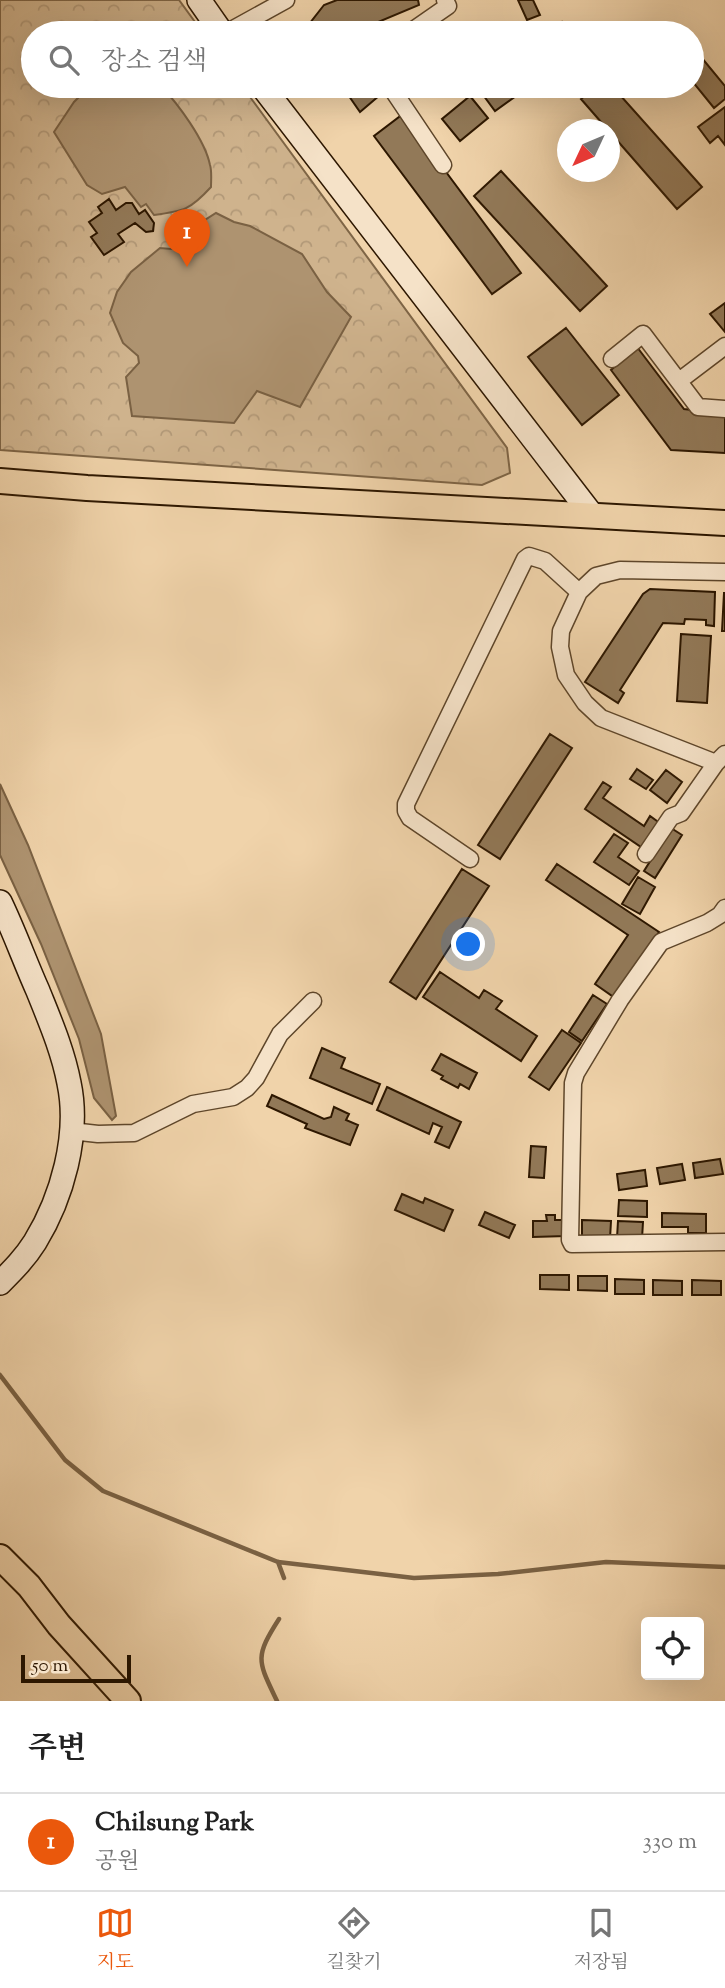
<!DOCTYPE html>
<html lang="ko">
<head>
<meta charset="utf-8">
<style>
  :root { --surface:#fff; --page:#f2f2f2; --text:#222; --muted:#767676; --line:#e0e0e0; --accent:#ea580c }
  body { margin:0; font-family:"Sorts Mill Goudy","Noto Serif KR",serif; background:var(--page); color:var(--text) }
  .controls { position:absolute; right:21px; bottom:21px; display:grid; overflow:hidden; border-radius:7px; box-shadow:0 7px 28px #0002 }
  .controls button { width:63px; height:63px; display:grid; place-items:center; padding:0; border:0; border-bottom:2px solid var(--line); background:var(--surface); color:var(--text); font:35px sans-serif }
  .compass { position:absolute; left:557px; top:119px; width:63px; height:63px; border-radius:50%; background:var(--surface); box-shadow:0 7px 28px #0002; rotate:226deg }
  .scale { position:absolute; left:21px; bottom:18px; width:110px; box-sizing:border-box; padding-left:7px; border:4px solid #2d1700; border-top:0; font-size:19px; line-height:24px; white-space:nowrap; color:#2d1700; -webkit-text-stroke:5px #f5e2c8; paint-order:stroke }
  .you { position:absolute; left:469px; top:945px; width:24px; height:24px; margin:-18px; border:5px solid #fff; border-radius:50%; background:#1a73e8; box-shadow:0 0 0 10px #1a73e833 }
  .badge { display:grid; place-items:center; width:46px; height:46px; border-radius:50%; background:var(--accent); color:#fff; font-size:23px; font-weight:700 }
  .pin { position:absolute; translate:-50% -58px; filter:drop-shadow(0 2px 4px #0008) }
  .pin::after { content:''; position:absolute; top:37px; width:24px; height:21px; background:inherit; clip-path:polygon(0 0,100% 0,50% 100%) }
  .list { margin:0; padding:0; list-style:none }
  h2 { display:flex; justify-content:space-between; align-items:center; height:91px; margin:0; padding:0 28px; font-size:30px }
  h2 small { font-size:23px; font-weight:400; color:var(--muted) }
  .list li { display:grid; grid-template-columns:46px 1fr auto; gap:21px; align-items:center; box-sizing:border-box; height:98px; padding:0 28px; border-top:2px solid var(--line) }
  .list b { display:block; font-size:26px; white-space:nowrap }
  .list p { margin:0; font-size:23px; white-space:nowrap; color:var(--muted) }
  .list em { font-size:23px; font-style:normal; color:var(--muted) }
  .icon { flex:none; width:38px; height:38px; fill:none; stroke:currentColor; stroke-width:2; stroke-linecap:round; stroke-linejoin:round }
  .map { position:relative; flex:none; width:725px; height:1701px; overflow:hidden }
  .search { position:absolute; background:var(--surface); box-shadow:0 7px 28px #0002; left:21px; right:21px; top:21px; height:77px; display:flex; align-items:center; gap:18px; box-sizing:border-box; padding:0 24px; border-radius:38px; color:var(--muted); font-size:26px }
  .sheet { height:189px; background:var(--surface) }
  nav { display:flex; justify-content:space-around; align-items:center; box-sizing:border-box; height:98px; border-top:2px solid var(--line); background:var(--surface); font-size:19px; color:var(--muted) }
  nav a { display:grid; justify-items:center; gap:4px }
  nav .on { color:var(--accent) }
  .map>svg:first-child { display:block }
</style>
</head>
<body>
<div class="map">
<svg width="725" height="1701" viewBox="0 0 725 1701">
  <defs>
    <pattern id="park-crowns" width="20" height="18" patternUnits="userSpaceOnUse" patternTransform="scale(1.75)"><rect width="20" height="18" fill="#cfb38d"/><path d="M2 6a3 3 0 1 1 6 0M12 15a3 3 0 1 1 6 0" fill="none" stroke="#b29978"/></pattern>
  </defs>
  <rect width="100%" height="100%" fill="#f0d3aa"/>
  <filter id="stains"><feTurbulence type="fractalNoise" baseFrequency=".00286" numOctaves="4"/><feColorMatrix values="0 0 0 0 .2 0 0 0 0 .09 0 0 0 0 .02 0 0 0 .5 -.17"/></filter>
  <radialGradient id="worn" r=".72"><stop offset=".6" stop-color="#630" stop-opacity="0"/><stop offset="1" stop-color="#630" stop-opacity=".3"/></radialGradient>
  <!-- park -->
  <path fill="url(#park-crowns)" stroke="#7e6546" stroke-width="2" d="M0,0h179l24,33h-170v53h209l265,362 3,25 -28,12 -482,-35z"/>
  <!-- water -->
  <path fill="#ae9370" stroke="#7a6143" stroke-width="2" d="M90,86h71c17,18 44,54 49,79 2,6 1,15 1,22 -21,23 -27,24 -57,28l-8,-11 -5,3 -16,-20 -23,7 -15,-9 -33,-53 20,-30z
    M216,213l18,9 16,4 52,28 25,38 24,25 -51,90 -43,-16 -23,32 -102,-7 -6,-39 13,-14 -1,-7 -15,-13 -13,-30 7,-21 14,-20 29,-24 11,1 20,-14 6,-10z
    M0,784l28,61 73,189 15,82 -4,4 -18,-22 -15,-59 -38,-95 -41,-89z"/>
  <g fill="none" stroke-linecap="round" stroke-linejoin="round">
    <!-- stream -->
    <path stroke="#7a6143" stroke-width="4.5" d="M0,1375l65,85 38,31 175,71 136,16 84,-4 108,-12 119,5
      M278,1562l6,16
      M277,1701c-19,-40 -23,-43 2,-82"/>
  </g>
  <!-- building -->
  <path fill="#927958" stroke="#2d1700" stroke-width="2" d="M337,0h81l1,5 -67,28h-44l2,-10 14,-18z
    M518,0h15l7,15 -13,5z
    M562,22l9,11h-23z
    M692,46l33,40v13l-11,9 -22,-27z
    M342,86h43l2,3 -27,23z
    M481,86h49l-35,25 -17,-23z
    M597,86h15l90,101 -25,22 -96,-110z
    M470,96l18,22 -28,23 -18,-22z
    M725,107v38l-7,-9 -8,7 -12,-16z
    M403,114l118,159 -29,21 -118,-158z
    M501,171l106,115 -27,25 -106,-115z
    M109,199l7,11 10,-7h6l7,11 6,-4 9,13 -1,8 -7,1 -11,-9 -17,11 6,8 -20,13 -13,-18 6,-4 -8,-11 13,-9 -4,-6z
    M725,303v29l-15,-18z
    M566,328l53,67 -37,30 -54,-68z
    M637,347l47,62 41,5v39l-54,-3 -60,-80z
    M650,589l65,3 -1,34 -8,-1v-5l-21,-1 -1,5 -21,-1 -43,67 4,3 -6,10 -33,-21 58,-88z
    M724,593h1v38h-3z
    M681,634l30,2 -4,67 -30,-2z
    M550,734l22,14 -72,111 -22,-14z
    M637,769l16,11 -7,9 -16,-10z
    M666,770l16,12 -15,21 -17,-13z
    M603,782l8,5 -8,11 41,28 6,-10 11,8 -17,25 -59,-40z
    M671,828l11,7 -27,43 -11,-7z
    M614,834l14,9 -10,14 21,14 -10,14 -35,-23z
    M557,864l102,68 -44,66 -20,-14 33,-49 -82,-55z
    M462,869l27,17 -73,113 -26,-17z
    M638,877l17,10 -15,27 -18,-10z
    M440,972l39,26 5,-8 18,11 -6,8 41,27 -16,25 -98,-64z
    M593,995l14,9 -25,37 -13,-9z
    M562,1030l19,13 -32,47 -20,-13z
    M322,1048l23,10 -4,10 39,16 -8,20 -62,-26z
    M441,1054l36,19 -8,16 -9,-5 -2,4 -17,-9 2,-3 -11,-6z
    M387,1087l74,35 -12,26 -14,-6 7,-15 -9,-4 -4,11 -52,-24z
    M272,1095l52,24 7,-2 3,-10 15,7 -3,6 12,5 -8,20 -45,-17 2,-4 -40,-18z
    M531,1146l15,1 -2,31 -15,-1z
    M720,1159l3,15 -28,4 -2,-15z
    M682,1164l3,16 -25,4 -3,-16z
    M645,1170l2,16 -28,4 -2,-16z
    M402,1194l21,9 2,-5 28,12 -9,21 -49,-21z
    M619,1200l28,1v16l-29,-1z
    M485,1212l30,13 -6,13 -30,-13z
    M662,1213l44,1v19h-18v-6h-26z
    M546,1215h9v5h10l1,16 -33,1v-16h14z
    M582,1220l29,1 -1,18 -28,-2z
    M618,1221l25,1 -1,17 -25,-1z
    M540,1275h29v15l-29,-1z
    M578,1276h29v15l-29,-1z
    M615,1279l29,1v14h-29z
    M653,1280l29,1v14h-29z
    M692,1280l29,1v14h-29z"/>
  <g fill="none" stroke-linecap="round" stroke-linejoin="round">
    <defs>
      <path id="street" d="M226,33l60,-33
        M409,33l39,-27 -3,-6
        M390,86l53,79
        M612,359l31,-25 55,73 27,2
        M679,381l46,-35
        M716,763l-115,-45 -16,-15 -19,-28 -6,-28 1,-16 18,-39 17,-16 24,-6 105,2
        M646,854l25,-37 10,-4 35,-50 9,-9
        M470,859l-60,-41 -4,-7v-7l119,-245 4,-3 16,5 34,31
        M725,908l-5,7 -13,8 -46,19 -41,58 -44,73 -3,10 -3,157 2,4 153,-2
        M71,1131l27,3 36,-1 59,-29 40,-7 14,-9 9,-10 24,-44 33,-33"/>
      <path id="secondary" d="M199,0l23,33
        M262,86l330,429
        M0,902c14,29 25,60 38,89 12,30 25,60 31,92 11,52 -7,115 -34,159 -10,16 -22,28 -35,41"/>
      <path id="primary" d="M0,481l87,7 638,35
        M0,1557l29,29 30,39 69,76"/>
    </defs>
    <!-- street casing -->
    <use href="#street" stroke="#5e462a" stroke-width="19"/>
    <!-- secondary casing -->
    <use href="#secondary" stroke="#2d1700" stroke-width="26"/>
    <!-- primary casing -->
    <use href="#primary" stroke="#2d1700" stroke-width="28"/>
    <!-- street -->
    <use href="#street" stroke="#f5e2c8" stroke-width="16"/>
    <!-- secondary -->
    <use href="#secondary" stroke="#f5e2c8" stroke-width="23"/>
    <!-- primary -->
    <use href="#primary" stroke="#f0d3aa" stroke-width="24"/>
  </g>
  <rect width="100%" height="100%" filter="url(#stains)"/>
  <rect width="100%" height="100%" fill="url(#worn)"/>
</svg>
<div class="controls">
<button><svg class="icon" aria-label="locate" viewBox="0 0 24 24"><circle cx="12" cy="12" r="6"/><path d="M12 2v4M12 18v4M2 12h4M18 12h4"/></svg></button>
</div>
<svg class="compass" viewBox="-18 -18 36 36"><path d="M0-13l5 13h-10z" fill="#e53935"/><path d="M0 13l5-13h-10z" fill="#767676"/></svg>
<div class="scale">50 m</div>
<div class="you"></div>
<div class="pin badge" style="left:187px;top:267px">1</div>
<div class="search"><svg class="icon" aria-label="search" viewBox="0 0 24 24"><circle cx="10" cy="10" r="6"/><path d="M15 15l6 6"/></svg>장소 검색</div>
</div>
<section class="sheet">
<h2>주변<small></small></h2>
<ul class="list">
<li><span class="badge">1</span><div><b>Chilsung Park</b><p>공원</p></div><em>330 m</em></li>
</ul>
</section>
<nav>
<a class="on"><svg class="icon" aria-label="map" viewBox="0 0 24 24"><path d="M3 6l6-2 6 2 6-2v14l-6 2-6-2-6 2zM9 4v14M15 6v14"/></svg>지도</a>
<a><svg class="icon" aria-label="directions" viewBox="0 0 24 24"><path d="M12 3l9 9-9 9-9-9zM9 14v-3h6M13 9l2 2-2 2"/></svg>길찾기</a>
<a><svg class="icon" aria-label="saved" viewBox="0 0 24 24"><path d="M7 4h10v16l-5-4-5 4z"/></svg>저장됨</a>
</nav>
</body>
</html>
